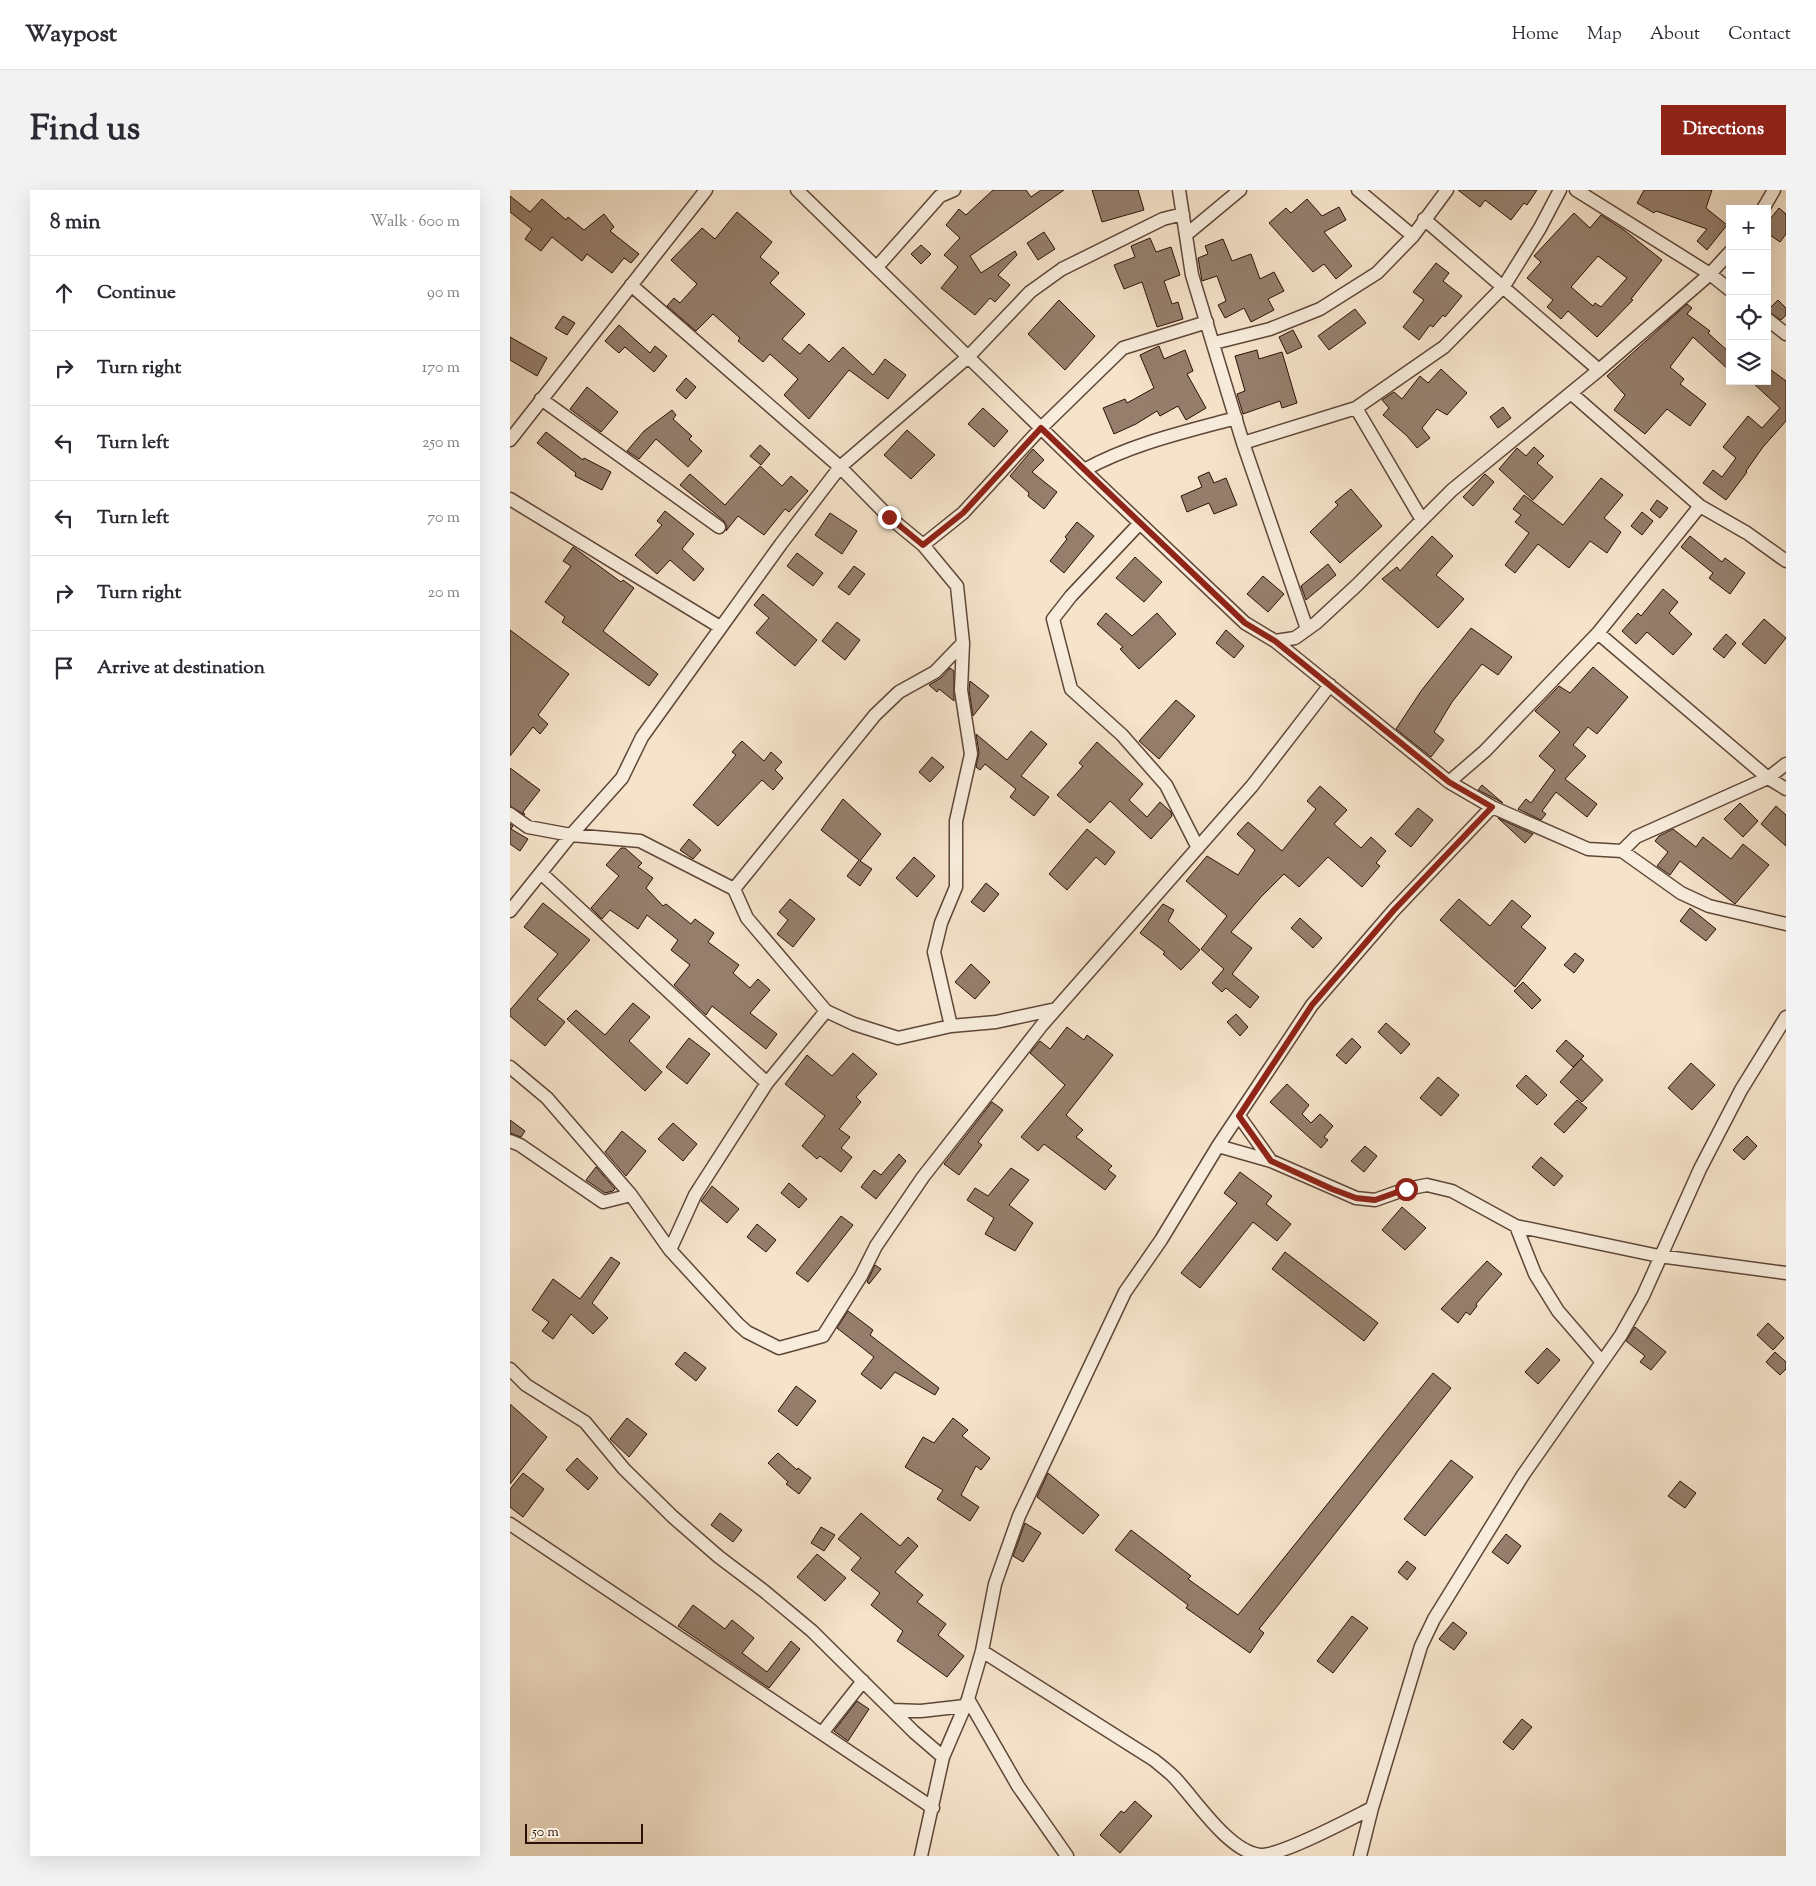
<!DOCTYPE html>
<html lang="en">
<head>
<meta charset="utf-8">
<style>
  :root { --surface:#fff; --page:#f2f2f3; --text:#2b2b33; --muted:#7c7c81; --line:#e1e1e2; --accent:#8f2418 }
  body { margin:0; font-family:"Sorts Mill Goudy",serif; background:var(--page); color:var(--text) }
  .controls { position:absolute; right:15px; top:15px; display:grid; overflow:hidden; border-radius:0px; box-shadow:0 5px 20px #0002 }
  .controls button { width:45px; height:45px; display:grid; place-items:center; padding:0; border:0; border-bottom:1px solid var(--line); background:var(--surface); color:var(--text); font:25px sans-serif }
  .scale { position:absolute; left:15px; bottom:12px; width:118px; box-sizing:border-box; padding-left:5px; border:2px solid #2d1106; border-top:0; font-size:14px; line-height:18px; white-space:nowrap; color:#2d1106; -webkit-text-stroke:4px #f8eddd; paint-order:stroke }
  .stop { position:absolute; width:15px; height:15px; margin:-11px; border:4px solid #8f2418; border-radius:50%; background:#fff }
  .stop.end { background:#8f2418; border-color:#fff; box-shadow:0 1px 5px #0008 }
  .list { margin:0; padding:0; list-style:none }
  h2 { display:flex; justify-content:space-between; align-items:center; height:65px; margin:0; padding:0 20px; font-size:21px }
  h2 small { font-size:16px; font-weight:400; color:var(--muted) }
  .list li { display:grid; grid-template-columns:32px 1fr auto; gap:15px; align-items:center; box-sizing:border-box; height:75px; padding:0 20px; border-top:1px solid var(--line) }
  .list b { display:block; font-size:19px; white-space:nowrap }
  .list em { font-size:16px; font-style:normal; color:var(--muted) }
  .icon { flex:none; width:28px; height:28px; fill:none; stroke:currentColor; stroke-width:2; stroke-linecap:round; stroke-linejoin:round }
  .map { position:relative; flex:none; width:1276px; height:1666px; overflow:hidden; border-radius:0px }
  header { display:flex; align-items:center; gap:30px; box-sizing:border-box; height:70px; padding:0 25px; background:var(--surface); border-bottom:1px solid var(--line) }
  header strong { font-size:24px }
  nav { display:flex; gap:28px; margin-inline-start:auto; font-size:18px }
  .intro { display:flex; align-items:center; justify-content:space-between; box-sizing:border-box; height:120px; padding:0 30px }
  h1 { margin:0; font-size:35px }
  .button { padding:12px 22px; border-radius:0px; background:var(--accent); color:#fff; font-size:18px; font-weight:700 }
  main { display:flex; gap:30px; padding:0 30px }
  aside { flex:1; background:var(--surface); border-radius:0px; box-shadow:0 5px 20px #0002 }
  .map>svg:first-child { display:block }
</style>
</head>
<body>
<header>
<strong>Waypost</strong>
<nav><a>Home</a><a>Map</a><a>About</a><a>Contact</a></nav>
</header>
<div class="intro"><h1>Find us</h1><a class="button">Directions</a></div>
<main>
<aside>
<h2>8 min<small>Walk · 600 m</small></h2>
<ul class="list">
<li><svg class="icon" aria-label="ahead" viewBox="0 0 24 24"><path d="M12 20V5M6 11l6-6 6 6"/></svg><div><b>Continue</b></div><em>90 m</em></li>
<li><svg class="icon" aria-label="right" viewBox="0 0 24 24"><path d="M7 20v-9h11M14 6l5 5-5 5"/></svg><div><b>Turn right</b></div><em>170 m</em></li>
<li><svg class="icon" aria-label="left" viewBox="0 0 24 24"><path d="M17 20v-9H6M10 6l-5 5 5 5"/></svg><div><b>Turn left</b></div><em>250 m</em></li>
<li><svg class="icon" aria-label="left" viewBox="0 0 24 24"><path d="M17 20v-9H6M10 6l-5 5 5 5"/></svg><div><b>Turn left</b></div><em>70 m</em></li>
<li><svg class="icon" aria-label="right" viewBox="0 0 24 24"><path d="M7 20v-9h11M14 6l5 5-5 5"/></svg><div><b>Turn right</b></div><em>20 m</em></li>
<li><svg class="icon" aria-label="arrive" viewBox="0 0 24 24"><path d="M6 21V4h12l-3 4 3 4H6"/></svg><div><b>Arrive at destination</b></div></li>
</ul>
</aside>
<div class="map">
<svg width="1276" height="1666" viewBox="0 0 1276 1666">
  <rect width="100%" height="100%" fill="#f5e3ca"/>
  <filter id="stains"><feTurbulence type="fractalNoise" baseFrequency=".004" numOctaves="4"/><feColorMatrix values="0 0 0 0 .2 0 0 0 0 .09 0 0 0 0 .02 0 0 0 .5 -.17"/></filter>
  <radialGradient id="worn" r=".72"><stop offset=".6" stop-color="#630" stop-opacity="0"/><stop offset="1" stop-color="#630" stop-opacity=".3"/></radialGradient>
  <!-- building -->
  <path fill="#957e6c" stroke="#2d1106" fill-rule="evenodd" d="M483,0h33l5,7 10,-7h23l-94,66 11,17 34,-22 2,4 -19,20 12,10 -15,17 -5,-4 -15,17 -34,-27 17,-21 -14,-12 16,-17 -14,-13 13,-16 7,6z
    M582,0h46l6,20 -42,12z
    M948,0h79l-10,15 -3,-2 -13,17 -26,-20 -5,7z
    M1134,0h68l-6,18 21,17 -20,25 -10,-9 10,-12 -51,-18 -2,2 -17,-10z
    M0,6l20,16 12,-13 24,21 2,-3 16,13 20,-16 10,13 -4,4 29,23 -8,9 -7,-5 -12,15 -25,-19 -5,7 -30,-24 -11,14 -16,-12 7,-10 -22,-17z
    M797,9l15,17 17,-9 7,13 -22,12 28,34 -16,13 -12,-15 -11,8 -44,-49 17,-15 5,5z
    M1269,18l7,6v20l-6,8 -13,-9v-10z
    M227,22l35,30 -12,15 19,16 -9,10 35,31 -23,25 18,15 9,-10 20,18 14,-15 30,28 12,-16 21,16 -18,24 -39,-29 -40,49 -25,-24 14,-16 -28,-25 -7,8 -25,-21 2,-3 -27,-24 -17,17 -29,-25 7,-8 6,5 17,-19 -26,-24 31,-32 13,11z
    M1064,23l16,15 11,-13 23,15 38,30 -31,39 2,1 -36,37 -29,-26 -7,8 -14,-12 6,-7 -26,-22 14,-16 -7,-6zM1088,66l29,22 -26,29 -6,-4 -2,3 -22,-19z
    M534,42l11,17 -17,11 -11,-17z
    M640,48l6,14 15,-5 9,28 -16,6 8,23 6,-2 5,17 -26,8 -15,-45 -18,7 -10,-24 21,-8 -4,-11z
    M713,49l9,22 19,-7 9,25 14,-7 10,19 -16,8 6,11 -23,12 -7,-14 -19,10 -7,-13 8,-4 -9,-25 -15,5 -4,-23 10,-4 -3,-8z
    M411,55l10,9 -10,10 -10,-10z
    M926,73l13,10 -6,8 19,15 -17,21 -2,-2 -10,12 -3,-2 -11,15 -16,-13 21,-27 -11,-8z
    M549,110l36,36 -30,34 -37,-36z
    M1268,110l8,8v7l-5,5 -14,-9z
    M1177,114l5,4 -5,6 23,17 -2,2 22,20v18l-37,-34 -23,30 14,12 -4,5 26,20 -16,22 -23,-17 -22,25 -31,-24 11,-15 -18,-19z
    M845,119l11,14 -37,27 -11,-14z
    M53,126l12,7 -8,12 -12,-7z
    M109,135l31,28 5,-7 12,10 -13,16 -29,-25 -6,6 -14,-12z
    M783,140l9,17 -15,7 -8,-17z
    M0,147l37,21 -10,18 -27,-16z
    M649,156l5,13 21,-9 8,21 -6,3 19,34 -20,12 -8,-14 -18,10 -3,-5 -21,13 -22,10 -11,-26 22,-9 2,4 27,-15 -14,-33z
    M747,160l2,9 23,-7 15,51 -15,5 -2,-7 -37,13 -6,-20 8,-3 -10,-35z
    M1257,177l19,14v40l-23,26 -17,24 1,1 -21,28 -23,-17 10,-13 9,7 14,-19 -13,-11 25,-31 14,12 18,-20 -29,-27h16z
    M931,179l26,24 -20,22 -10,-6 -15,19 8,10 -13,10 -10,-12 -24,-21 6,-7 -7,-8 12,-8 8,7 18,-23 8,7z
    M176,188l10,9 -10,12 -10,-9z
    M77,197l31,25 -17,20 -31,-23z
    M993,217l8,11 -13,10 -8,-11z
    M473,218l25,23 -14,16 -26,-23z
    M162,220l4,5 -3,4 19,17 -3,3 13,12 -14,16 -32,-28 -17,20 -12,-8 17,-20z
    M397,240l28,25 -24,24 -27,-24z
    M36,242l37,28 1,-2 27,14 -9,18 -27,-14 1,-3 -39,-30z
    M250,255l10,9 -9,11 -11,-9z
    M1024,257l10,9 -7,7 16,14 -20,23 -34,-31 18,-21 9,8z
    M523,259l11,11 -12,12 25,20 -13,17 -16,-13 1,-3 -19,-17z
    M250,276l22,20 9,-10 17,15 -19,21 -4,-3 -21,26 -26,-19 -12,15 1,-4 -3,-6 -44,-36 10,-11 35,31z
    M699,282l5,11 12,-5 11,27 -23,9 -5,-11 -22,9 -6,-16 21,-9 -4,-10z
    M975,284l9,8 -21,24 -10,-9z
    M1091,288l22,17 -19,23 17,14 -14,21 -17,-12 -21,27 -31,-24 -23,29 -10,-8 24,-32 -14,-11 6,-7 -8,-6 11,-14 39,30z
    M841,299l31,37 -42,37 -30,-31 28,-27 -3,-3z
    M1147,310l11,8 -8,10 -10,-8z
    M155,321l29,23 -12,15 22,20 -10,12 -24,-21 -13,14 -22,-19 27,-30 -5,-4z
    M1132,322l11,9 -11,14 -11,-9z
    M320,323l27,18 -15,23 -27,-19z
    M567,332l17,14 -30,37 -14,-12 17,-22 -2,-2z
    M922,346l21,20 -17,19 28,24 -26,29 -56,-49 15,-12 3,4z
    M1180,346l32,26 3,-4 20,15 -15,21 -21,-16 4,-5 -32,-26z
    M63,357l48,35 2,-2 11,8 -31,43 55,43 -9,12 -87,-64 3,-5 -20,-15 26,-36 -8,-5z
    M287,363l26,20 -10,13 -26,-20z
    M625,367l27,25 -18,20 -28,-24z
    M818,374l8,11 -30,25 -5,-14z
    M344,376l11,8 -16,21 -11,-8z
    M753,386l21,18 -16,18 -21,-18z
    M1153,399l15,13 -9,11 23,21 -19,21 -26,-23 -11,12 -14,-13 16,-18 3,3z
    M253,404l54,46 -22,26 -39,-33 13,-15 -15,-13z
    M596,423l26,23 25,-23 19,21 -37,35 -19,-20 3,-2 -26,-23z
    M1254,429l22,19 -21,26 -23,-20z
    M327,432l23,18 -15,20 -23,-19z
    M961,438l41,29 -14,18 -16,-11 -30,38 -18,30 10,8 -13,17 -35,-28 25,-38z
    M0,440l59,44 -31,41 10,9 -8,10 -7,-7 -23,29z
    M716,440l18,16 -10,12 -18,-15z
    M1216,444l10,9 -12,15 -11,-9z
    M1083,477l35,30 -31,37 -9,-7 -15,18 13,11 -21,23 32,25 -10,13 -31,-25 -14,19 4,3 -5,6 -23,-11 8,-10 5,4 24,-33 -16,-14 21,-24 -25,-21 24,-25 11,7z
    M440,478l4,3v30l-15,-12 -2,3 -8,-7 12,-7z
    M460,491l19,15 -16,20 -4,-26z
    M666,510l19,16 -36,43 -20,-18z
    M521,541l16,13 -26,32 28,21 -15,19 -24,-19 6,-8 -31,-25 -5,6 -4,-3 3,-14 -3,-19 31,26z
    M232,551l22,20 7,-9 11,10 -7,8 8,8 -10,12 -11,-10 -44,46 -25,-21 43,-50 -4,-3z
    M587,552l46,42 -14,16 18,17 13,-15 11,10 1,4 -21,23 -41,-38 -20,22 -33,-28 26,-29 -4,-3z
    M422,567l12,10 -14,15 -11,-10z
    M0,578l30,22 -17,22 2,3 -15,-9z
    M972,595l21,18 -25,-13z
    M810,596l27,24 -13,14 27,24 10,-11 15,14 -10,12 4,3 -18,21 -34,-30 -29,30 -15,-13 -23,23 -30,35 21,16 -20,26 27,23 -9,11 -24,-20 -4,4 -10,-9 12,-14 -23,-20 26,-33 -41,-35 21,-25 31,19 17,-25 -18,-16 11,-12 34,29 34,-42 -9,-8z
    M333,609l38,35 -21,27 12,8 -12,17 -13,-10 12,-16 -38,-30z
    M1230,613l18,18 -15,16 -19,-18z
    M1266,616l10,9v31l-25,-22z
    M908,618l15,12 -22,27 -16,-13z
    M988,628l35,16 -8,9z
    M0,634l3,2 -2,3 17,10 -8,12 -10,-7z
    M577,639l28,23 -10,13 -9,-8 -29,33 -18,-16z
    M1163,639l23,18 7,-10 28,22 12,-15 26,21 -34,39 -55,-43 -10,14 -13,-9 11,-14 -13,-11 4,-5z
    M179,649l12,11 -8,9 -13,-9z
    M111,658h4l17,15 -4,4 15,11 -7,10 17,18 3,-2 25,20 4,-5 19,14 -6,9 31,23 -6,8 17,15 8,-9 12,11 -20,23 27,21 -11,15 -54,-43 -6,9 -32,-30 16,-20 -19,-15 7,-10 -31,-25 -9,14 -28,-19 -8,9 -11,-11 28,-32 -13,-11z
    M404,667l21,19 -18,21 -21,-19z
    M476,693l13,11 -15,18 -13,-10z
    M280,709l25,20 -22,28 -16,-13 11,-14 -9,-8z
    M949,709l31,27 22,-26 19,16 -10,11 25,21 -31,39 -75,-67z
    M33,713l47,37 -53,59 28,23 -20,24 -35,-30v-6l48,-56 -34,-27z
    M653,714l11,6 -6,11 32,29 -19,20 -18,-16 2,-2 -25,-19z
    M1180,718l26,21 -10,12 -26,-20z
    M790,728l22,20 -9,10 -22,-20z
    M1065,763l9,7 -10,13 -10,-8z
    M461,774l19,18 -15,17 -20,-17z
    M1013,792l18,18 -9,9 -18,-18z
    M123,813l17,14 -21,24 33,31 -17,19 -78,-72 9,-9 29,25z
    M726,824l12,13 -8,9 -13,-14z
    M876,833l24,21 -9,10 -23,-22z
    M557,837l17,13 3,-5 26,20 -47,60 17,15 -7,7 36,29 -4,4 8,6 -11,14 -61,-46 -6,7 -17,-14 44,-52 -35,-32 10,-12 10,8z
    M179,848l21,16 -23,30 -21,-17z
    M842,848l9,9 -15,17 -10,-9z
    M1056,850l18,16 -11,11 -17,-16z
    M343,863l24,21 -21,23 5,5 -22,27 11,8 -9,11 11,9 -11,15 -21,-16 -3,3 -15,-13 23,-30 -40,-32 22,-29 25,21z
    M1071,869l22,21 -21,22 -22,-20z
    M1181,873l24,22 -23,25 -24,-22z
    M1016,885l21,20 -10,10 -21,-19z
    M928,887l21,18 -18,21 -21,-18z
    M777,894l22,21 -7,9 9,9 9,-9 13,12 -9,11 4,3 -7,8 -51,-46z
    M1067,910l10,8 -23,25 -10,-9z
    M482,912l11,8 -25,32 4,3 -23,30 -15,-11z
    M0,930l15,11 -4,6 -11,-4z
    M163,933l24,21 -14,17 -25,-22z
    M112,941l24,20 -20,25 -21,-24z
    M1237,946l10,10 -13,14 -11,-10z
    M855,956l12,10 -13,16 -13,-11z
    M389,964l7,7 -30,38 -15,-12 13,-17 7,5z
    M1031,967l22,19 -9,10 -22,-19z
    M86,977l19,22 -2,2 -8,2 -19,-13z
    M501,978l18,12 -20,25 24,18 -18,28 -30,-17 9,-16 -27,-18 8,-12 13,8z
    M730,982l32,24 -6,8 25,20 -14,17 -24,-19 -53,66 -19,-15 56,-70 -13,-10z
    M279,993l18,16 -8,9 -18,-15z
    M202,996l27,23 -12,14 -26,-22z
    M892,1017l24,21 -21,22 -23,-20z
    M331,1026l12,9 -45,57 -12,-9z
    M247,1034l19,16 -10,12 -19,-15z
    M775,1062l93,71 -14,18 -92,-72z
    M101,1067l9,6 -28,40 16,15 -15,16 -22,-20 -18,25 -11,-8 7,-9 -17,-12 21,-31 27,20z
    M977,1071l15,13 -26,30 1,2 -7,9 -4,-3 -8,11 -17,-14z
    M365,1075l6,4 -12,15 -2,-2z
    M338,1121l25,19 -3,5 69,53 -4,7 -40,-23 -14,17 -20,-15 13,-17 -37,-29z
    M1258,1133l16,15 -11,12 -16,-15z
    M1125,1137l31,25 -15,18 -11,-8 5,-6 -19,-15z
    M1037,1158l13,12 -22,24 -13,-12z
    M175,1162l21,16 -10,13 -21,-17z
    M1265,1162l11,10v7l-6,6 -14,-13z
    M923,1183l18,15 -192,241 5,4 -14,20 -64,-45 2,-3 -73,-55 16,-20 60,46 -3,3 50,36z
    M286,1196l20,15 -19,25 -19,-15z
    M0,1214l37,33 -37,47z
    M117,1228l20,16 -18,23 -19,-18z
    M443,1228l15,12 -6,6 28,22 -9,12 -5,-4 -15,29 18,12 -9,14 -33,-22 6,-9 -38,-23 18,-30 11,6z
    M268,1263l19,17 1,-2 13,10 -12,16 -13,-10 2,-2 -20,-19z
    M67,1268l21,20 -10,12 -22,-20z
    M941,1270l22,17 -48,59 -21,-17z
    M13,1283l21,16 -21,28 -13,-10v-18z
    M538,1283l51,42 -16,19 -46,-37z
    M1170,1291l16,12 -11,15 -17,-12z
    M210,1323l22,17 -9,12 -22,-17z
    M351,1323l39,33 8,-9 10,9 -23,26 28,23 -6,7 29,22 -8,11 26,21 -17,21 -50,-36 6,-10 -32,-26 9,-12 -29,-23 10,-12 -23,-19z
    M515,1333l16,10 -18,29 -10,-6z
    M311,1337l14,8 -11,16 -13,-8z
    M996,1344l15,12 -13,18 -16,-12z
    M307,1364l29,24 -21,23 -28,-24z
    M897,1371l9,7 -9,12 -9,-8z
    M183,1415l32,24 7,-9 22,18 -12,15 25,19 24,-31 9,8 -31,39 -91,-62z
    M842,1426l16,12 -35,45 -16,-12z
    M943,1432l14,11 -13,17 -15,-11z
    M347,1511l12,8 -21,32 -14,-10z
    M1012,1529l10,8 -19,23 -10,-8z
    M625,1611l17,15 -32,37 -20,-18 21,-24 3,2z"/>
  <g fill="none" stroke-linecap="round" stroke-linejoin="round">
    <defs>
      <path id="street" d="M287,0l287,280 161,153 30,18 20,-3 21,-15 41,-38 95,-95 147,-120 111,-96 20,-22
        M669,0l13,85 51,168 64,186
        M848,0l55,46
        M1066,0l134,84 20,16
        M1253,19l11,-19
        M914,29l175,151
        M677,44l53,-44
        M367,77l63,-71 14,-6
        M121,95l209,182 49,50 34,28 34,41 6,57 -2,47 10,64 -15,67v66l-15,36 -7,29 17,74
        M1257,129l19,15
        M704,153l56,-14 50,-20 57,-36 36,-37 34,-46
        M1062,204l128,112 47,27 39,28
        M31,209l178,128
        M846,218l66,112
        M0,250l196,-250
        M733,253l113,-35 88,-61 60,-61 36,-58 20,-38
        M574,280c47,-26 100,-38 152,-52
        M0,309l210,128
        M630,333l-69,73 -18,23 18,70 51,46 44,50 32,63
        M413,355l40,-32 78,-85 82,-80 84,-26
        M1088,443l170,145 18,11
        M765,451l174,141 43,25 96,42 34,2 59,42 28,13 77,18
        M939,592l36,-31 113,-118 102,-127
        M0,624l18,13 43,8 69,6 94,48 13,29 79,93 28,13 44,14 53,-12 45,-4 60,-13
        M1112,661l14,-14 132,-59 18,-14
        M31,683l226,210
        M224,699l141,-174 24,-23 36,-20 28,-29
        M0,721l61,-76 51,-57 20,-41 139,-193 59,-77 128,-110 62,-65 32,-23 101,-50 20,-5
        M0,877l37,31 84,97 39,55 68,74 9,8 32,16 44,-12 38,-60 15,-30 47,-69 119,-152 210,-239 78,-101
        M729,926l32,45
        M0,951l10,4 83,57 28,-7
        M708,956l53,15 85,37 19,2 31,-11 21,-4 25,6 64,35 143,30 127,17
        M1006,1036l19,48 23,37 44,51
        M160,1060l25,-55 72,-112 59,-72
        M0,1179l16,16 59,37 39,47 49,48 46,40 45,34 48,40 102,101 29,25
        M0,1334l423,284
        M472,1461l172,109c6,5 14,11 20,17 22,23 54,74 86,78 21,1 90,-36 112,-47
        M458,1509l50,87 49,70
        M382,1520l29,1 44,-5
        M312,1543l41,-52
        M411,1666l22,-99 25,-58 14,-48 13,-67 24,-68 106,-224 36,-52 57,-94 94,-141 82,-95 98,-103
        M850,1666l12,-48 49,-162 13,-27 89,-144 98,-140 22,-39 57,-127 41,-79 45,-73"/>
    </defs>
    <!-- street casing -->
    <use href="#street" stroke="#5f4637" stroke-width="15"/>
    <!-- street -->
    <use href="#street" stroke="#f8eddd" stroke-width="12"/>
  </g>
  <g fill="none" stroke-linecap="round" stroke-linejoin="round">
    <!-- route -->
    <path stroke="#8f2418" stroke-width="6" d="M379,327l34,28 40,-32 78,-85 204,195 30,18 174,141 43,25 -98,103 -82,95 -73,111 32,45 61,28 24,9 19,2 31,-11"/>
  </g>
  <rect width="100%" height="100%" filter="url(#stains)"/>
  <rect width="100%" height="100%" fill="url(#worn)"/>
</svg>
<div class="controls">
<button>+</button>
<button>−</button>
<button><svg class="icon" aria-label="locate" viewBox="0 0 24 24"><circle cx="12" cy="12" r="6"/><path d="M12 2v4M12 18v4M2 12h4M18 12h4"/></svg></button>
<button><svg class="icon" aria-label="layers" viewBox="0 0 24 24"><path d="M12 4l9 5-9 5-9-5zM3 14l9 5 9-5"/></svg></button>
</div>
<div class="scale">50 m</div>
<div class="stop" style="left:896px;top:999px"></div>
<div class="stop end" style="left:379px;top:327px"></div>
</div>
</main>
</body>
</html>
